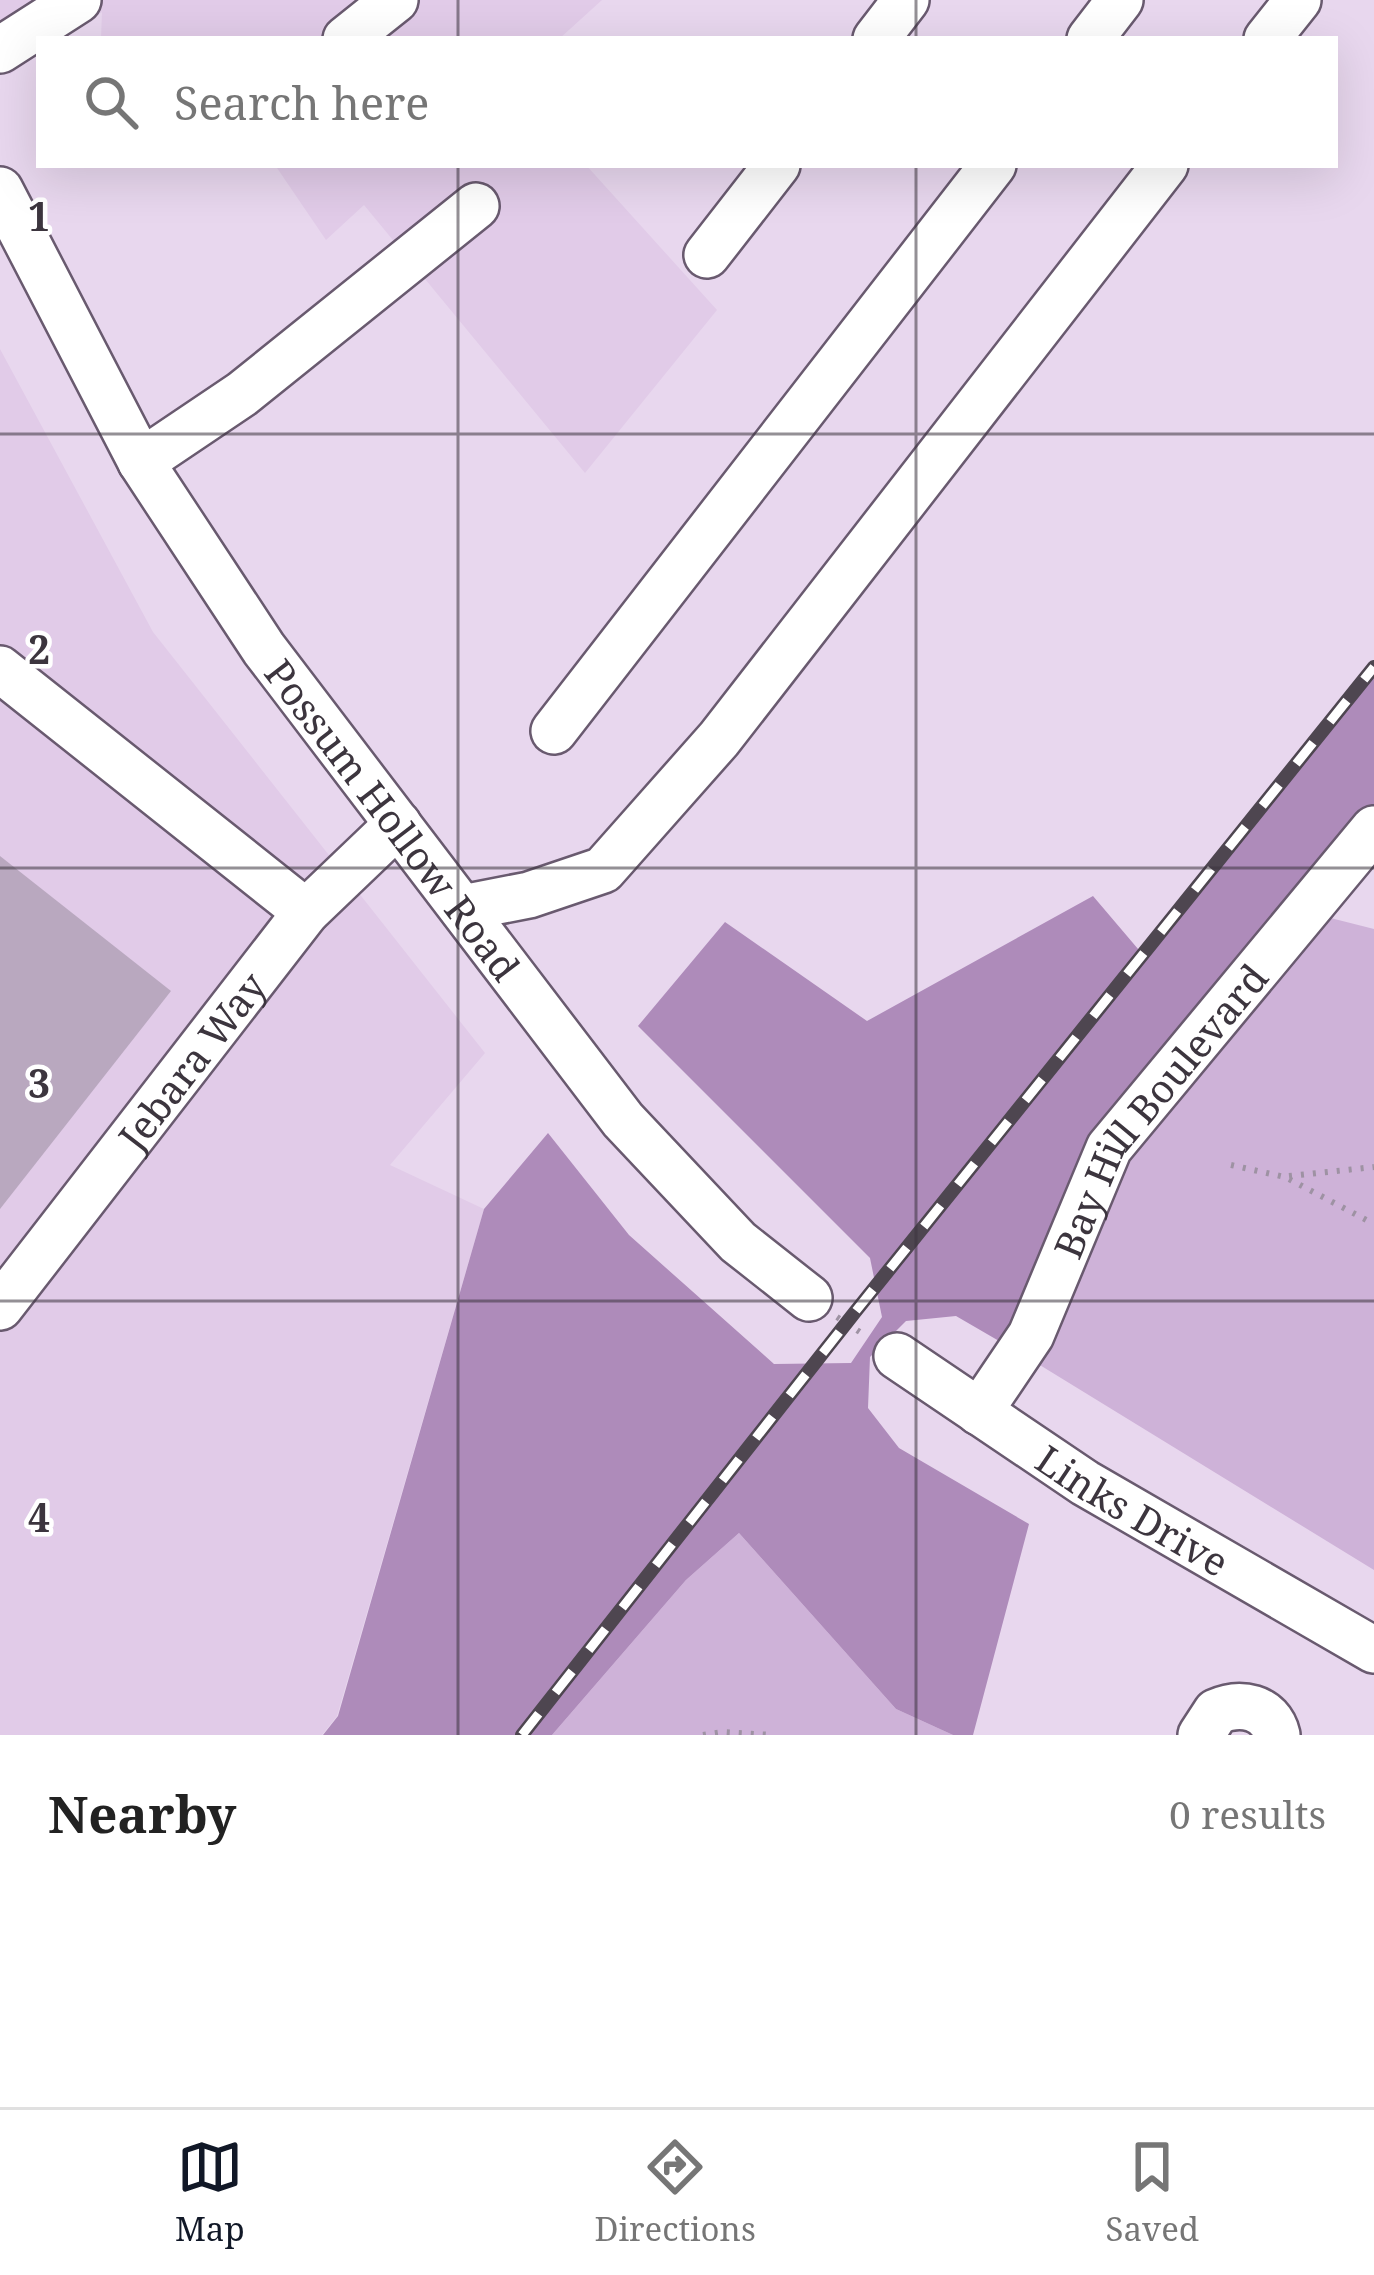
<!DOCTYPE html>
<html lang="en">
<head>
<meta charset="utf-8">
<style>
  :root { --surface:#fff; --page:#f6f6f6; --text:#222; --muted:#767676; --line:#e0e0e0; --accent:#111827 }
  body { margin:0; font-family:"Noto Serif",serif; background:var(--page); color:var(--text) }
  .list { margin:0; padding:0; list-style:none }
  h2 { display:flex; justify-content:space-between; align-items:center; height:156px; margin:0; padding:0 48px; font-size:51px }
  h2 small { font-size:39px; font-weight:400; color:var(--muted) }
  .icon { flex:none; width:66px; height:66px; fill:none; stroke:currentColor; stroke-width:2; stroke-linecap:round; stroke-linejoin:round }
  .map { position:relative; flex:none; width:1374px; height:1735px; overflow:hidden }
  .search { position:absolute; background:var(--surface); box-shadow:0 12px 48px #0002; left:36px; right:36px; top:36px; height:132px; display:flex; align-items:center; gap:30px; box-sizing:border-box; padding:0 42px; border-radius:0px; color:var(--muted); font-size:45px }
  .sheet { height:372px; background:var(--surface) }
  nav { display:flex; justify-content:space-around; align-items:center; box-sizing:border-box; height:168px; border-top:3px solid var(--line); background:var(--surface); font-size:33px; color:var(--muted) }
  nav a { display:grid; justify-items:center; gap:6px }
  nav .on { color:var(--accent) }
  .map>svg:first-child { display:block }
</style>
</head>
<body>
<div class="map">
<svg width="1374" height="1735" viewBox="0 0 1374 1735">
  <rect width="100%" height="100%" fill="#e8d7ee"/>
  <!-- built -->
  <path fill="#e1cbe8" d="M0,0h602l-43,39h-458l1,-27 -41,27h-22v15l-29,20 -10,-19z
    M275,165h311l131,145 -132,163 -221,-268 -38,35z
    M0,349l153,283 332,421 -95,112 94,44 -147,507 -15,19h-322z"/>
  <!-- green -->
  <path fill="#ceb2d8" d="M1299,910l75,19v641l-344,-211 89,-215z
    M739,1533l157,176 57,26h-401l134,-155z"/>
  <!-- forest -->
  <path fill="#ae8bba" d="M1374,669v140l-254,335 -90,215 -74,-43 -50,5 -36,36 -2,51 31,40 130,76 -56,211h-20l-57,-26 -157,-176 -53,47 -134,155h-229l15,-19 146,-507 64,-76 81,102 145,129 77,-1 31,-46 -12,-59 -232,-232 87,-104 142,99 226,-125 51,60z"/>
  <!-- building -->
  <path fill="#b9a8bf" d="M0,856l171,135 -171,218z"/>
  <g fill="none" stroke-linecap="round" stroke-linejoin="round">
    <defs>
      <g id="minor">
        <path d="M346,39l49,-39"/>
        <path d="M876,39l30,-39"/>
        <path d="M1090,39l30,-39"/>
        <path d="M1267,39l31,-39"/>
        <path d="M0,50l78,-50"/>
        <path id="s1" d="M0,190l141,272 123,187 359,471 115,122 71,56"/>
        <path d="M707,255l70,-90"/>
        <path d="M141,462l101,-68 234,-188"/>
        <path d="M0,669l306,243"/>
        <path d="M554,731l439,-566"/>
        <path d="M462,908l67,-13 74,-25 116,-131 446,-574"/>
        <path id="s2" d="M0,1307l306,-395 92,-88"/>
        <path id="s3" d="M897,1356l188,127 289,167"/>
        <path id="s4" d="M979,1412l52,-77 78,-187 265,-319"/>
        <path d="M1201,1735l15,-23c24,-11 54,-6 61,23"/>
      </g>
    </defs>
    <!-- minor casing -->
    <use href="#minor" stroke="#695a6f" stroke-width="50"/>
    <!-- path -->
    <path stroke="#9e92a3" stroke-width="6" stroke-dasharray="3 9" stroke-linecap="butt" d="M1231,1165l54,12 89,47
      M1289,1176l85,-9
      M837,1317l29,19
      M703,1735l20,-3 49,3"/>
    <!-- minor -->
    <use href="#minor" stroke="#fff" stroke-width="45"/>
    <defs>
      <path id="rail" d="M522,1735l333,-423 519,-645"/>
    </defs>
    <!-- rail casing -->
    <use href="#rail" stroke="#4e4650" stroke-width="14"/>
    <!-- rail -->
    <use href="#rail" stroke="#fff" stroke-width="9" stroke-dasharray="27" stroke-linecap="butt"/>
  </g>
  <!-- grid -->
  <path fill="none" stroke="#3c353e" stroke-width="3" stroke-opacity="0.55" d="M458,0v39M916,0v39M458,165v1570M916,165v1570M0,434h1374M0,868h1374M0,1301h1374"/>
  <g text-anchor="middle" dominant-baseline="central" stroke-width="9" stroke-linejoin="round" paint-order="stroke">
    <!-- street labels -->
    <g font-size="39" fill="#3c353e" stroke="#fff">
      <text stroke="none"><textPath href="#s1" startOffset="744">Possum Hollow Road</textPath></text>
      <text stroke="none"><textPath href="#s2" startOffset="312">Jebara Way</textPath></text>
      <text stroke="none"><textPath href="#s4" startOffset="354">Bay Hill Boulevard</textPath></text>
      <text stroke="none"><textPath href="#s3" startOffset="282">Links Drive</textPath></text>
    </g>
  </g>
  <g font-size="39" text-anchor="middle" font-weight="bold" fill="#3c353e" stroke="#fff" stroke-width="9" stroke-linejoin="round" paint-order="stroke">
    <text x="39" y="231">1</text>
    <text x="39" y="664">2</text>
    <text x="39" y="1098">3</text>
    <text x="39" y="1532">4</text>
  </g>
</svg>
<div class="search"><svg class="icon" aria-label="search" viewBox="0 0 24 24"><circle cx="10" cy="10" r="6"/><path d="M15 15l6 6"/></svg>Search here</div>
</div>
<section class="sheet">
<h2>Nearby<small>0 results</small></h2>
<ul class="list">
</ul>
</section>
<nav>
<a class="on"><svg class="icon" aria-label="map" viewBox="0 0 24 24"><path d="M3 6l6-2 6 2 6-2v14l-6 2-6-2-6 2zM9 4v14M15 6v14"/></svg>Map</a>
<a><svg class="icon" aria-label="directions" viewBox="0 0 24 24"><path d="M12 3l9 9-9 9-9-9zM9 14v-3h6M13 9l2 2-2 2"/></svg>Directions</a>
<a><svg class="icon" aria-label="saved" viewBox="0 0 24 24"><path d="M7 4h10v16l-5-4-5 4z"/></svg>Saved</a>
</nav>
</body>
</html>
